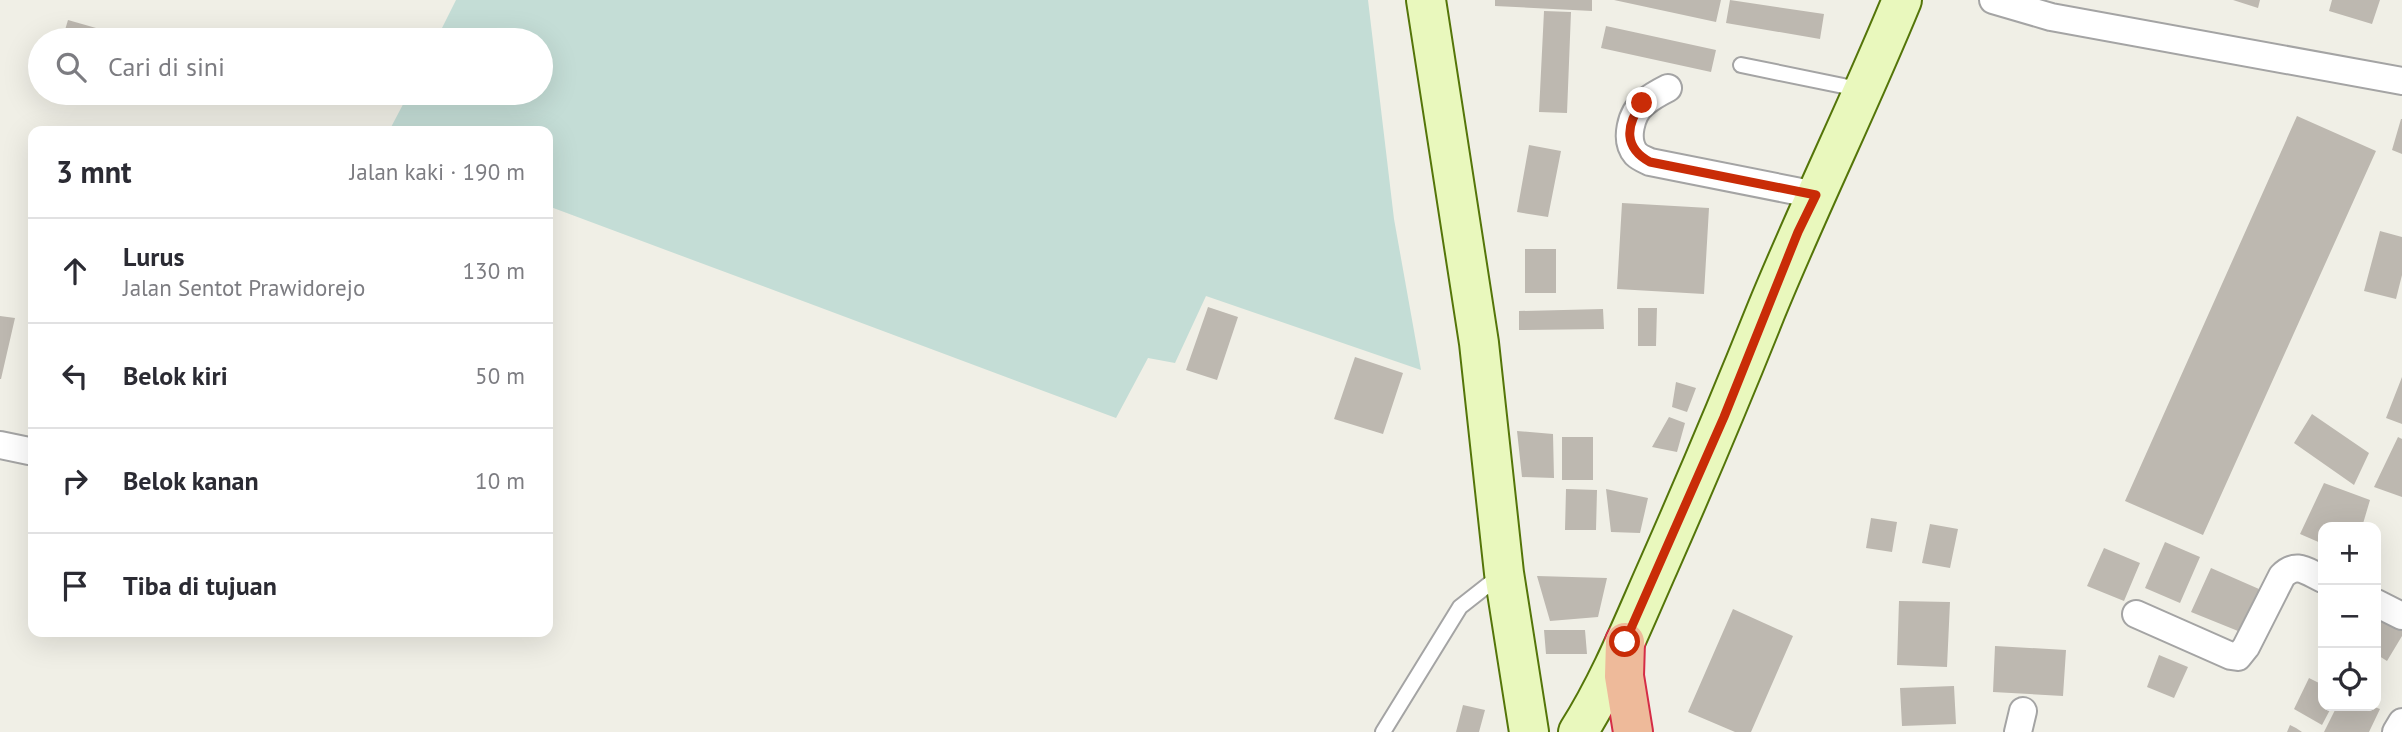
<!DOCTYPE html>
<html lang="id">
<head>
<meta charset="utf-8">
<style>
  :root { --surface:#fff; --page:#f2f2f3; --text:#2b2b33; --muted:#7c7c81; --line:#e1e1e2 }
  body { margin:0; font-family:"PT Sans",sans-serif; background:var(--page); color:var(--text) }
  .controls { position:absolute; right:21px; bottom:21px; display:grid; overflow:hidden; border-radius:14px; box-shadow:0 7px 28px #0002 }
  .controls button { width:63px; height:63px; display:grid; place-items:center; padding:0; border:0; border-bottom:2px solid var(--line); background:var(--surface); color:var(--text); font:35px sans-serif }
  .stop { position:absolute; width:21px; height:21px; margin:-16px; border:5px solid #c92c07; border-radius:50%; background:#fff }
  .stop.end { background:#c92c07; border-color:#fff; box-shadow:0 2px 7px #0008 }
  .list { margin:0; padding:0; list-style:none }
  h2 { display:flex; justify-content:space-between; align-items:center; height:91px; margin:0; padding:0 28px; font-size:30px }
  h2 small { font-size:23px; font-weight:400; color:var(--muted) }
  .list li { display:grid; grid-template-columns:46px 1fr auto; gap:21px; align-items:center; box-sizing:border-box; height:105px; padding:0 28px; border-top:2px solid var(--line) }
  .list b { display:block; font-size:26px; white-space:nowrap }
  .list p { margin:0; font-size:23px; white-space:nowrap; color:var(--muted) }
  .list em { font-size:23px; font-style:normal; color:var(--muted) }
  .icon { flex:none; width:38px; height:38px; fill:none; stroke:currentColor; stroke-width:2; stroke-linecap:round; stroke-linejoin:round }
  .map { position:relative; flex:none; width:2402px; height:732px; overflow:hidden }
  .search { position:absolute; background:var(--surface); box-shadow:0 7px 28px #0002; left:28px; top:28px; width:525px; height:77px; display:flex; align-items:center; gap:18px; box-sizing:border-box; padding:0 24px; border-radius:38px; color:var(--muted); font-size:26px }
  .panel { position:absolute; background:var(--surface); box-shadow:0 7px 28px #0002; left:28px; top:126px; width:525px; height:511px; border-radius:14px }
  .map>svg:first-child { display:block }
</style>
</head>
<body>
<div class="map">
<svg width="2402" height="732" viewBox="0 0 2402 732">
  <rect width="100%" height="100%" fill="#f0efe6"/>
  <!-- wetland -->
  <path fill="#c4ddd6" d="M456,0h912l26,219 27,151 -215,-74 -31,67 -27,-5 -32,60 -568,-212v-75h-159l20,-38h132v-53h-105z"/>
  <!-- building -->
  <path fill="#bdb8b0" d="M1495,0h97v11l-97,-5z
    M1614,0h107l-5,22z
    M1730,0l94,14 -4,25 -94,-16z
    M2233,0h27l-2,8z
    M2332,0h48l-8,24 -43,-13z
    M1544,11l27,1 -4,101 -28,-1z
    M68,20l28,8 -3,12h-31z
    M1606,26l110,24 -5,22 -110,-24z
    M2297,116l79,35 -173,384 -78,-34z
    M2401,119h1v35l-10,-4z
    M1529,145l32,6 -13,66 -31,-5z
    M1622,203l87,5 -5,86 -87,-5z
    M2380,231l22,6v38l-6,24 -32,-8z
    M1525,249h31v44h-31z
    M1208,307l30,10 -21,63 -31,-10z
    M1638,308h19l-1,38h-18z
    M1603,309l1,20 -85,1v-19z
    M0,316l15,2 -14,61h-1z
    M1355,357l48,16 -20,61 -49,-15z
    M2402,377v47l-16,-6z
    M1676,382l20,6 -9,24 -15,-5z
    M2312,414l57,39 -15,32 -60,-42z
    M1669,417l16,6 -8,29 -25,-5z
    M1517,431l36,3 1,44 -32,-1z
    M1562,437h31v43h-31z
    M2398,437l4,2v58l-28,-10z
    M2324,483l46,17 -8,27h-39v17l-23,-10z
    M1566,489l31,1 -1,40h-31z
    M1606,489l42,9 -8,35 -29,-1z
    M1871,518l26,4 -5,30 -26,-4z
    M1930,524l28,5 -8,39 -28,-5z
    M2165,542l35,15 -20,46 -35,-15z
    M2104,548l36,15 -16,38 -37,-15z
    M2211,568l48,21 -16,44 -52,-21z
    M1537,576l70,2 -9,39 -48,4z
    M1899,601l51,1 -3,65 -50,-2z
    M1733,609l60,27 -42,96h-16l-47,-20z
    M2376,614l26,15v7l-15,25 -11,-7z
    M1544,630h41l2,24h-41z
    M1995,646l71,4 -3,46 -70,-4z
    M2159,655l29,12 -14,31 -27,-11z
    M2309,678l14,7v21h9l-10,19 -28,-16z
    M1954,686l2,38 -54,2 -2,-38z
    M1463,705l22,5 -6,22h-23z
    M2337,706h35l8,3 -11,23h-45z
    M2290,725l6,3 6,4h-15z"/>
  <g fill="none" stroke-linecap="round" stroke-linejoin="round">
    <defs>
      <path id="service" d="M1741,65l122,25
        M1383,732l77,-125 42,-33"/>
      <path id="minor" d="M1993,0l58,17 351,64
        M1668,88c-8,4 -17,9 -24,15 -13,10 -20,37 -8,51 4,4 10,6 14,8l166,33
        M0,445l29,6
        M2376,603l26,13
        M2136,614l95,42 7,1 8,-10 36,-71c15,-15 25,-4 41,3
        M2018,732l5,-21
        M2396,732l6,-10"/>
      <path id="secondary" d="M1426,0l53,343 25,230 25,159
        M1578,732c33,-52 56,-111 81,-167 37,-84 73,-169 107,-254 43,-105 93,-206 136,-311"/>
      <path id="trunk" d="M1625,642l-1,34 9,56"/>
    </defs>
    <!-- service casing -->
    <use href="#service" stroke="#a4a4a4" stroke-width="18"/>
    <!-- minor casing -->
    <use href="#minor" stroke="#a4a4a4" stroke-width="30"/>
    <!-- secondary casing -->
    <use href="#secondary" stroke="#547509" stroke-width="42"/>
    <!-- trunk casing -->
    <use href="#trunk" stroke="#d52c46" stroke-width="42"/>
    <!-- service -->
    <use href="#service" stroke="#fff" stroke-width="14"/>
    <!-- minor -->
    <use href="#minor" stroke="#fff" stroke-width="26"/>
    <!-- secondary -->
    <use href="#secondary" stroke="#e9f8bd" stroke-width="38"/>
    <!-- trunk -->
    <use href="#trunk" stroke="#eeba9a" stroke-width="38"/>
  </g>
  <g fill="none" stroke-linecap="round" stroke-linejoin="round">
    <!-- route -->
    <path stroke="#c92c07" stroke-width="9" d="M1625,642l99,-225 74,-185 18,-37 -166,-33c-26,-14 -25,-36 -8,-59"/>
  </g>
</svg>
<div class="controls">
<button>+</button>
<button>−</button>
<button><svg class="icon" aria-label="locate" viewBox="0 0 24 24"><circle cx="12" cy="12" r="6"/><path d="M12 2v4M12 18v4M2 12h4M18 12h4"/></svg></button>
</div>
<div class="stop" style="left:1625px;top:642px"></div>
<div class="stop end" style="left:1642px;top:103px"></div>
<div class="search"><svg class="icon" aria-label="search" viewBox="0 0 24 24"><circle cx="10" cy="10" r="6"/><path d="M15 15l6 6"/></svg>Cari di sini</div>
<section class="panel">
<h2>3 mnt<small>Jalan kaki · 190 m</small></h2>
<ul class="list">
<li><svg class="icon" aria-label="ahead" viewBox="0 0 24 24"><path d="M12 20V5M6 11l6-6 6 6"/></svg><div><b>Lurus</b><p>Jalan Sentot Prawidorejo</p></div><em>130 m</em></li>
<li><svg class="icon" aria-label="left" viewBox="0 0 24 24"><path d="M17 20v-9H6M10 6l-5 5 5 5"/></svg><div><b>Belok kiri</b></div><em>50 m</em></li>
<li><svg class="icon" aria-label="right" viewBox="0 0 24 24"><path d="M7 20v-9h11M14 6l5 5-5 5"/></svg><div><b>Belok kanan</b></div><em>10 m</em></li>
<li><svg class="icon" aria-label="arrive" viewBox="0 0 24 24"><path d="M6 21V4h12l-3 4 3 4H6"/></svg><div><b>Tiba di tujuan</b></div></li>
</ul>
</section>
</div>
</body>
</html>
